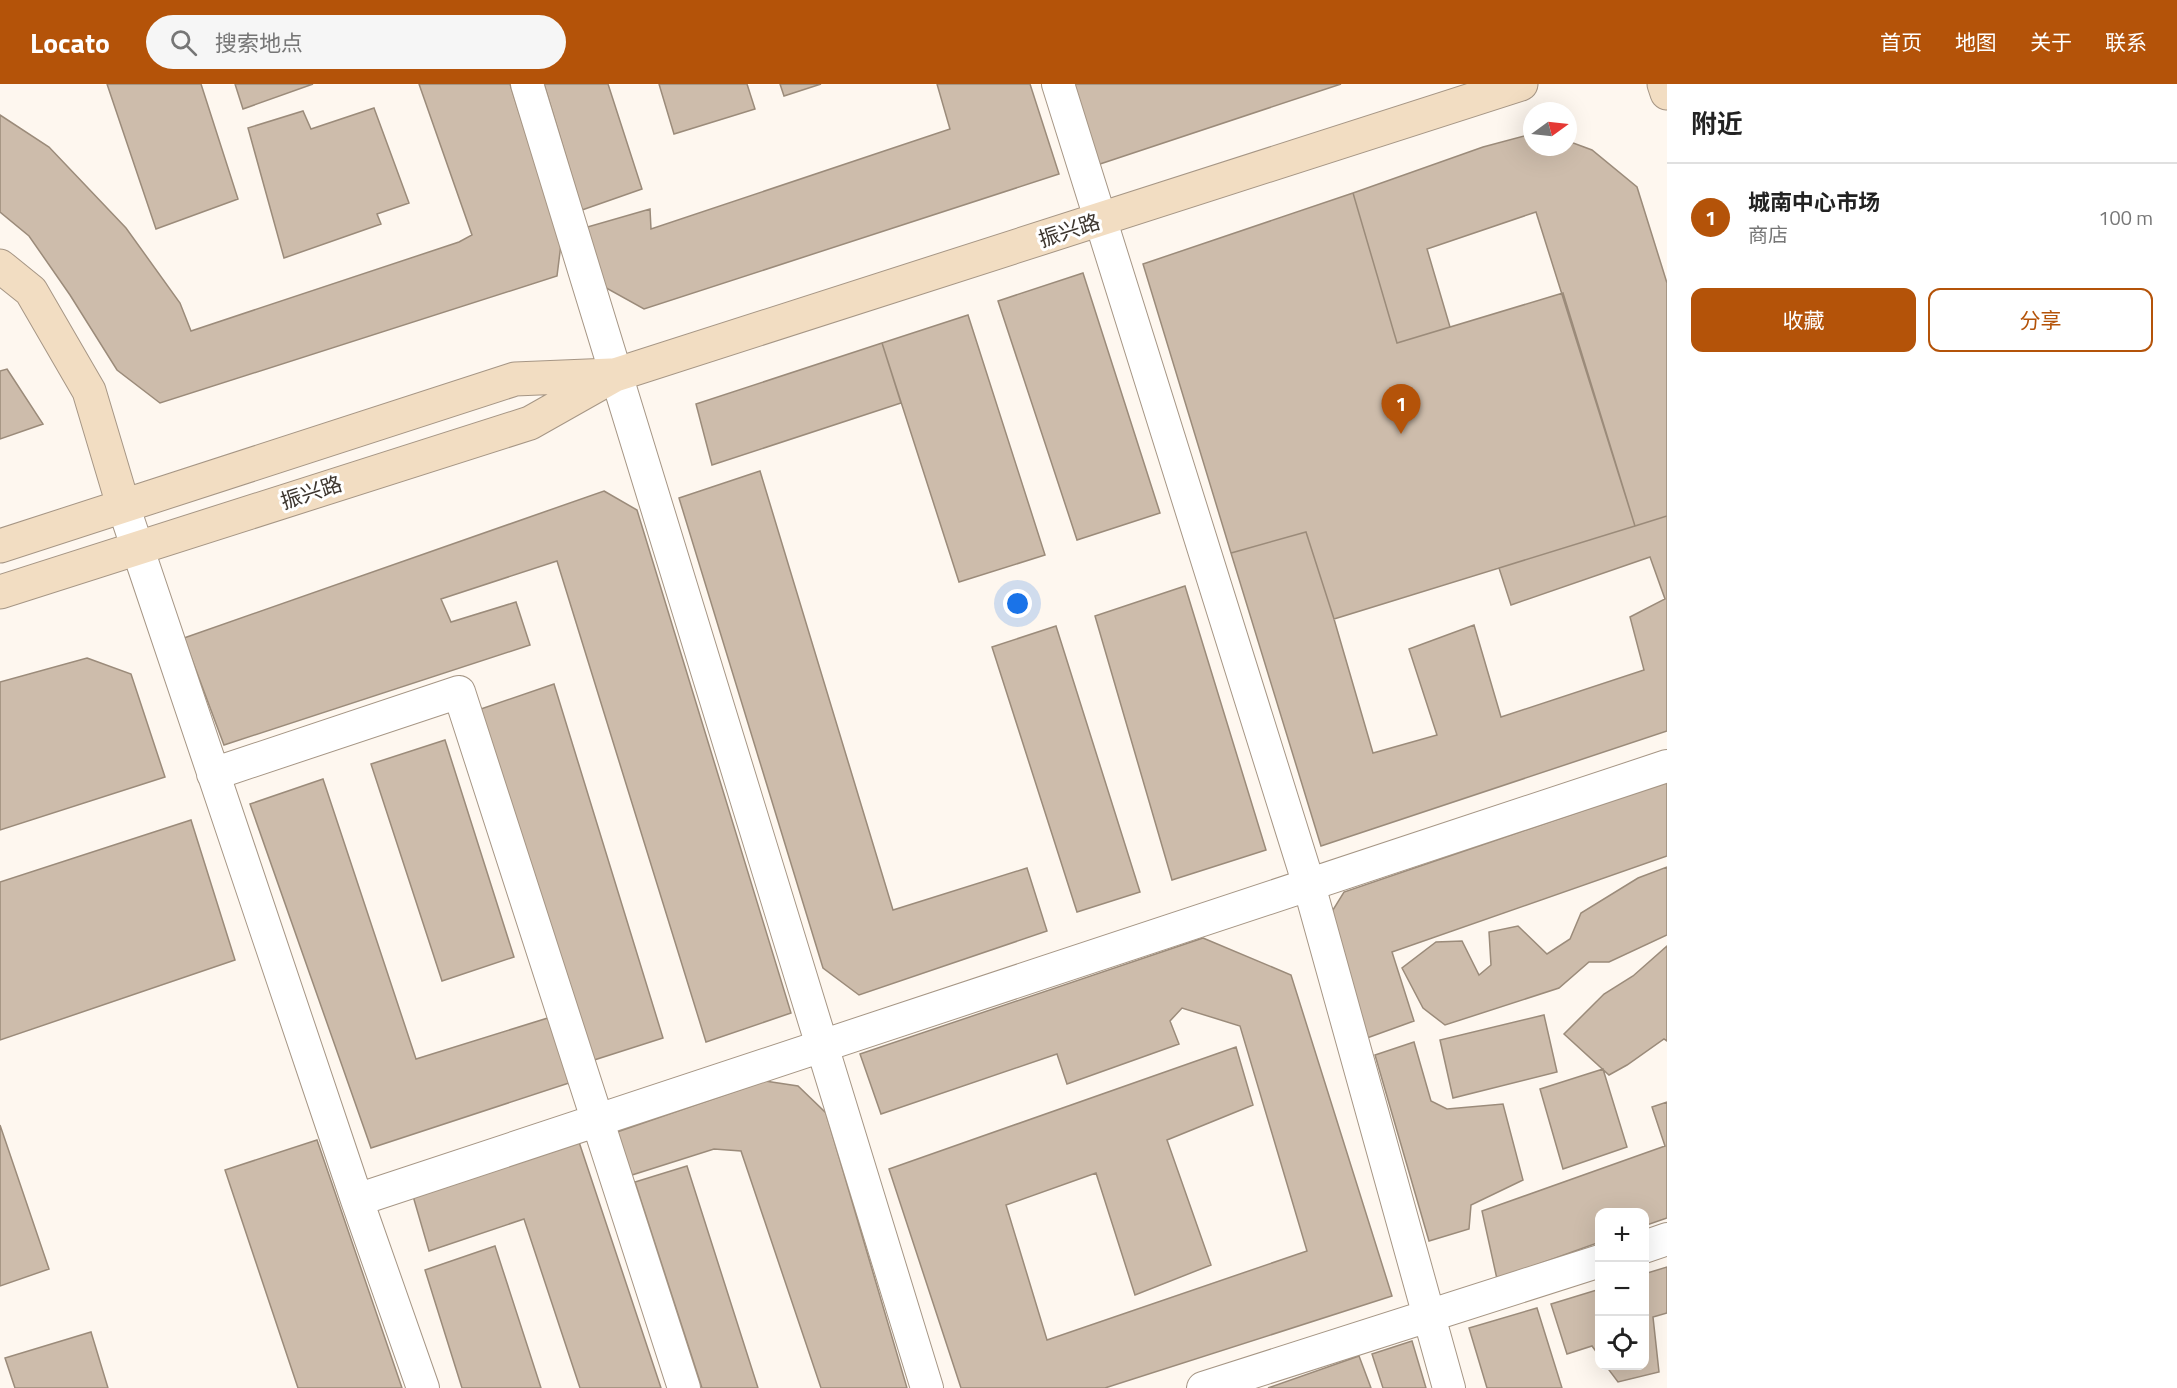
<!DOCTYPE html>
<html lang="zh">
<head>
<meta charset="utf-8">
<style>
  :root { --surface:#fff; --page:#f6f6f6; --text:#222; --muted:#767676; --line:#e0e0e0; --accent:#b45309 }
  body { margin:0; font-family:"Titillium Web","Noto Sans SC",sans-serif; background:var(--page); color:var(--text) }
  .controls { position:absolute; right:18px; bottom:18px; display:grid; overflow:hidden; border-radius:12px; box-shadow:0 6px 24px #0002 }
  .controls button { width:54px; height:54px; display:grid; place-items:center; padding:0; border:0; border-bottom:2px solid var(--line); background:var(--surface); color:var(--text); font:30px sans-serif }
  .compass { position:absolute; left:1523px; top:18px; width:54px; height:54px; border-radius:50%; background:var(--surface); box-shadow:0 6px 24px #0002; rotate:75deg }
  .you { position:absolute; left:1018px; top:520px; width:21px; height:21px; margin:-15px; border:4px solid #fff; border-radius:50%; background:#1a73e8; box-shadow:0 0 0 9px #1a73e833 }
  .badge { display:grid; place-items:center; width:39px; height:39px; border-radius:50%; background:var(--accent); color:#fff; font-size:20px; font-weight:700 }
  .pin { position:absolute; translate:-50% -50px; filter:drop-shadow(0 2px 3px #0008) }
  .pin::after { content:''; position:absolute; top:32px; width:21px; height:18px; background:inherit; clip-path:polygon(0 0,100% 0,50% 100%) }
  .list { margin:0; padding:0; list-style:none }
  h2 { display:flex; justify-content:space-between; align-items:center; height:78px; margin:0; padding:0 24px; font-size:26px }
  h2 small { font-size:20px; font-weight:400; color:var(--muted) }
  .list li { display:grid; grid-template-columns:39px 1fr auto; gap:18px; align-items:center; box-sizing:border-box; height:108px; padding:0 24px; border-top:2px solid var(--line) }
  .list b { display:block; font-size:22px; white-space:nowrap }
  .list p { margin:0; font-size:20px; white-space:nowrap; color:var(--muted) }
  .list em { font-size:20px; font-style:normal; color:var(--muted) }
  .actions { display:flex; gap:12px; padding:18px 24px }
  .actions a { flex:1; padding:14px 0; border:2px solid var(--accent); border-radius:12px; text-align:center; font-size:21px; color:var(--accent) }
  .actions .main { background:var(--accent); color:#fff }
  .icon { flex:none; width:33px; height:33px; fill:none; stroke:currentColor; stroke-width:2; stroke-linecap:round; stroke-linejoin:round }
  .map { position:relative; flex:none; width:1667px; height:1304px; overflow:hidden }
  header { display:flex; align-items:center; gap:36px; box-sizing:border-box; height:84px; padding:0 30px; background:var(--accent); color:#fff }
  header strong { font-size:28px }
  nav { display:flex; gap:33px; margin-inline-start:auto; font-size:21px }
  .search { width:420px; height:54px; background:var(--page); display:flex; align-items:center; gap:15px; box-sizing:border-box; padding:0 21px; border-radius:33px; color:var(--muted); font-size:22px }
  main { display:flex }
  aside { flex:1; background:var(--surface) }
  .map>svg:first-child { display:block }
</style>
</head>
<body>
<header>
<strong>Locato</strong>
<div class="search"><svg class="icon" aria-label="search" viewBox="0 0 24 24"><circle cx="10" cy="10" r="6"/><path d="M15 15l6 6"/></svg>搜索地点</div>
<nav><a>首页</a><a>地图</a><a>关于</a><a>联系</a></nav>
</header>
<main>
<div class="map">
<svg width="1667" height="1304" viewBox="0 0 1667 1304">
  <rect width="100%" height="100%" fill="#fef7ef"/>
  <!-- building -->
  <path fill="#cdbcab" stroke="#9b8b7a" stroke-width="1.5" d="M107,0h94l37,115 -82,30z
    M235,0h78l-70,25z
    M419,0h91l51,160 -4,32 -397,127 -43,-33 -47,-75 -41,-59 -29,-24v-97l49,32 77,81 54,75 11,28 268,-89 13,-7z
    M544,0h64l34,105 -60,21z
    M659,0h88l8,25 -81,25z
    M780,0h41l-37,12z
    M937,0h93l29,90 -415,135 -45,-25 -15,-56 66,-19 1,20 299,-100z
    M1068,0h273l-247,82z
    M374,24l35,95 -32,11 4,10 -97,34 -36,-130 55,-17 8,18z
    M1532,50v13h36v-6l24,9 45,37 30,96v233l-32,10 -99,-314 -109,37 23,78 -53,16 -44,-150 130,-46z
    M1353,109l44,150 166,-50 72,233 -301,93 -28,-87 -75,21 -88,-289z
    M1083,189l77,240 -83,27 -79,-239z
    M968,231l77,240 -86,27 -77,-239z
    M882,259l19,60 -189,62 -16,-61z
    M7,285l36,55 -43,15v-68z
    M760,387l133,439 134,-42 20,63 -188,64 -36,-27 -144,-470z
    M604,407l33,19 154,503 -85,29 -149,-481 -116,38 10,23 65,-20 14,43 -306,100 -40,-107z
    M1667,432v215l-346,115 -90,-293 75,-21 28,87 39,134 64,-18 -28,-86 65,-24 27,92 143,-47 -14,-53 35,-18 -15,-42 -139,48 -12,-37z
    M1185,502l81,264 -94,30 -77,-264z
    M1056,542l84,266 -63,20 -85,-265z
    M87,574l44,16 34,103 -165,53v-148z
    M554,600l109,354 -72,23 -113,-351z
    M445,656l69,217 -72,24 -71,-217z
    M323,695l93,280 135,-42 21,65 -201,66 -121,-344z
    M1667,698v74l-275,96 22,69 -47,17 -36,-125 13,-21z
    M191,736l44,140 -235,80v-158z
    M1667,783v68l-58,27h-20l-30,26 -114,37 -22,-17 -21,-40 34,-26 26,-1 17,34 12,-10 -2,-33 29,-6 29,28 23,-15 11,-26 57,-35z
    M1203,854l88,37 101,321 -287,92h-144l-72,-219 347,-122 17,58 -86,35 44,125 -76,30 -39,-122 -90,32 41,135 260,-89 -67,-225 -58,-18 -12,13 9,23 -112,40 -10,-30 -176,60 -21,-60z
    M1667,862v95l-3,-2 -37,26 -18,10 -45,-41 40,-40 29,-18z
    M1544,931l13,57 -104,26 -13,-58z
    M1414,958l17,59 16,8 56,-5 20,76 -52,25 -2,24 -40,12 -54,-186z
    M1603,985l24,78 -64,22 -23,-80z
    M765,997l33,5 28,27 81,275h-86l-80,-237 -27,-2 -82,26 -15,-43z
    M1667,1018v116l-23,8v-14h-44v30l-103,37 -15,-68 183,-65 -13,-39z
    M0,1041l49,144 -49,17z
    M317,1056l85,248h-104l-73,-218z
    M579,1058l82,246h-81l-56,-169 -95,32 -16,-55z
    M687,1082l71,222h-56l-67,-206z
    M495,1162l46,142h-79l-37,-118z
    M1667,1183v46l-14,4 6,55 -41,10 -12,-16h38v-92z
    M1600,1205v68l-8,-11 -25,8 -16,-50z
    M1537,1224l25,80h-75l-18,-60z
    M91,1248l17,56h-93l-10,-30z
    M1412,1257l14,47h-43l-11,-34z
    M1359,1272l12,32h-103z"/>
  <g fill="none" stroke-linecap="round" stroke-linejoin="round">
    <defs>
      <path id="street" d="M527,0l400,1304
        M1058,0l251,801 140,503
        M123,421l234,695 66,188
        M213,690l246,-82 225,696
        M357,1116l1310,-434
        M1644,1163l23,-8
        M1203,1304l397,-127"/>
      <path id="secondary" d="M1664,0l3,9
        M0,182l31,25 58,100 34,114
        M0,462l515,-167 96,-4
        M0,508l530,-169 85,-48 906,-291"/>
    </defs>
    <!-- street casing -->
    <use href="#street" stroke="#a69685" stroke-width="34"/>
    <!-- secondary casing -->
    <use href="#secondary" stroke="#a69685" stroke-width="35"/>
    <!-- street -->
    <use href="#street" stroke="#fff" stroke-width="32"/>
    <!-- secondary -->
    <use href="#secondary" stroke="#f2ddc2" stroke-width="33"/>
  </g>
  <g text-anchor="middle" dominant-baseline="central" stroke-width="6" stroke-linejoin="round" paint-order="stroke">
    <!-- street labels -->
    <g font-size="21" fill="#3d362f" stroke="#fff">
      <text transform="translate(1069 146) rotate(-18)">振兴路</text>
      <text transform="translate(311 408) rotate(-18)">振兴路</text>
    </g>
  </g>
</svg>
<div class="controls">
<button>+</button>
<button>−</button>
<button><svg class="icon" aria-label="locate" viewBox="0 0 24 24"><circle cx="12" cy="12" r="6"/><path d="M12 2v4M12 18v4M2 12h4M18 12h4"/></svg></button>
</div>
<svg class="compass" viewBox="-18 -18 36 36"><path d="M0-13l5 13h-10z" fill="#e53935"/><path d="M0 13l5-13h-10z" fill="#767676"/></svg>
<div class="you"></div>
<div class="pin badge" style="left:1401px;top:350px">1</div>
</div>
<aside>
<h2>附近<small></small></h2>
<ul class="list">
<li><span class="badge">1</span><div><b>城南中心市场</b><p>商店</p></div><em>100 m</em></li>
</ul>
<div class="actions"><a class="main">收藏</a><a>分享</a></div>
</aside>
</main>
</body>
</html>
